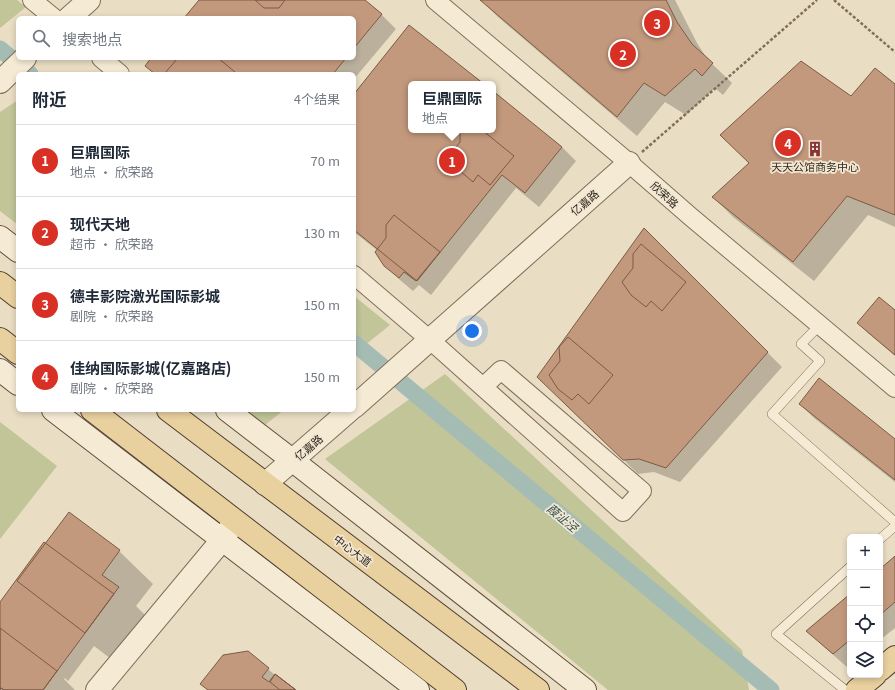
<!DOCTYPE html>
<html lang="zh">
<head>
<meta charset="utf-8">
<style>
  :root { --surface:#fff; --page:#f6f6f7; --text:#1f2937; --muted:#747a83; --line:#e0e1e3; --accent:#d93025 }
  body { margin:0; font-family:Georgia,"Noto Sans SC",serif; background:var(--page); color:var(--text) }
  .controls { position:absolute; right:12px; bottom:12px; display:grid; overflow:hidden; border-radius:6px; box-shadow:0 2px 6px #0003 }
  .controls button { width:36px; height:36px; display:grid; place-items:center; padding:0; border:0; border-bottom:1px solid var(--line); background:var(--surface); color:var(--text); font:20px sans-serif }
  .you { position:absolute; left:472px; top:331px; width:14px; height:14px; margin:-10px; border:3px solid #fff; border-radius:50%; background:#1a73e8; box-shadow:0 0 0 6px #1a73e833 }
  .badge { display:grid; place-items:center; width:26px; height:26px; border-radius:50%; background:var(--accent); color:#fff; font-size:13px; font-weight:700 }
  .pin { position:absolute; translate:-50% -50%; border:2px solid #fff; box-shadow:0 1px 4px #0006 }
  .popup { position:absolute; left:408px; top:81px; width:88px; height:52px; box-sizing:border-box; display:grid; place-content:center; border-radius:6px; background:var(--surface); filter:drop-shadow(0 1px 3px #0005); font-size:13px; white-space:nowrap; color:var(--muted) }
  .popup b { font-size:15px; color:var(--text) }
  .popup::after { content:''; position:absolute; left:50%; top:100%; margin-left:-8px; border:8px solid transparent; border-top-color:var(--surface) }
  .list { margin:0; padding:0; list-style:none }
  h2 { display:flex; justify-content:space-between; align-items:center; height:52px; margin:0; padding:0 16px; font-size:17px }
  h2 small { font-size:13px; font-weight:400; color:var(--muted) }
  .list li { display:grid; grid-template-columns:26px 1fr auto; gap:12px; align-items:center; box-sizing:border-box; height:72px; padding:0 16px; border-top:1px solid var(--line) }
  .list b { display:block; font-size:15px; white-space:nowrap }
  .list p { margin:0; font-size:13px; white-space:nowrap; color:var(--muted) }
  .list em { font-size:13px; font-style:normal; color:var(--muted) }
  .icon { flex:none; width:22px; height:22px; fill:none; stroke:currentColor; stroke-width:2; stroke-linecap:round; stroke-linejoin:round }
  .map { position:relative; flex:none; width:895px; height:690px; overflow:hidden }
  .search { position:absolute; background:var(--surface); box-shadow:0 2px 6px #0003; left:16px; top:16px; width:340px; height:44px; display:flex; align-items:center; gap:10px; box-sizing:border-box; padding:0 14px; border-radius:6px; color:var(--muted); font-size:15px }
  .panel { position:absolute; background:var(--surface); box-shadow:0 2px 6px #0003; left:16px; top:72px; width:340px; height:340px; border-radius:6px }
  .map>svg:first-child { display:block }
</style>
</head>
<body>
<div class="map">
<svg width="895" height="690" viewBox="0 0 895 690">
  <rect width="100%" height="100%" fill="#e9ddc3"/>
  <!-- green -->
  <path fill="#c1c598" d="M0,0h17l9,7 -26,21z
    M18,100v125l-18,-14v-99z
    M354,296l36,29 -36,29z
    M445,374l297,276 7,40h-141l-283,-231z
    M246,410h38l-19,15z
    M0,422l57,44 -57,73z"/>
  <!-- shadow -->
  <path fill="#0003" d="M200,0h164l18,15 14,14 -42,50v-5h-199l-2,-16h201v-40h-169z
    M481,0h194l22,43 11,17 24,23 -9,12 -8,-7 -29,27 -21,-13 -28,34 -139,-119z
    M409,26l73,58h-71v46h82v-37l69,54 14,14 -37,46 -23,-19 -85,107 -12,-10 -6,6 -13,-11 -15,-15 -7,-14 -24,-19v-137z
    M895,86v141l-27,-12 -54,66 -81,-64 -20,-20 138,-100z
    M645,230l137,137 -102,115 -26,-10 -16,2 -86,-84z
    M895,311v45l-26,-22 -11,-11z
    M800,404l95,36v42l-81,-64z
    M119,551l34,33 -17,22 16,16 -33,43 -25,-19 -26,35 -3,-3 -1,1 11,11h-75v-87z
    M895,557v71l-15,12v-70z
    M850,596v70l-2,2 -26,-23 -14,-14z
    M268,669l7,6 20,15h-87l-6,-6z"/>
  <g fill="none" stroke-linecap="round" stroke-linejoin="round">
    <!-- canal -->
    <path stroke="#a5bcb5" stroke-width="17" d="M0,49l30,25
      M354,343l417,347"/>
  </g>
  <!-- building -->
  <path fill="#c3997d" stroke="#7d5a44" d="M199,0h166l17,14 -28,34v-30h-170z
    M255,0h30l-6,8h-15z
    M480,0h186l11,22 15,22 21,19 -11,13 -7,-7 -30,27 -21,-13 -27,34z
    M409,25l75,59h-73v46h82v-39l69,56 -37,46 -23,-18 -85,106 -63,-51v-136z
    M151,58h195l-13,16h-178l-10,-8z
    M177,58h41l17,14 -1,2h-68l-1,-1 12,-14z
    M801,61l50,35 24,-28 20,16v131l-48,-19 -54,66 -81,-65 37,-34 -29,-28z
    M460,130h22l32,26 -24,29 -12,-10 -5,7 -14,-12 -10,-14 11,-14z
    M394,215l46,37 -24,29 -12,-9 -5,6 -15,-12 -9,-14 11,-14v-13z
    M644,228l124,124 -102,116 -27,-9 -16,1 -86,-83z
    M641,244l45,38 -24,29 -11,-10 -5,6 -15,-12 -9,-13 11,-14v-14z
    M879,297l16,13v45l-38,-32z
    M568,337l45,38 -24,29 -11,-10 -6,6 -14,-11 -9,-14 11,-14 -1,-14z
    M819,378l76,61v41l-96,-76z
    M69,512l51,38 -18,25 17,12 -34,46 -68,-52z
    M44,542l70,52 -71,96h-39l-3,-2 -1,1v-87z
    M895,556v46l-15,13v-46z
    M850,594v46l-17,14 -27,-23z
    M0,628l57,43 -14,19h-39l-3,-2 -1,2z
    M248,651l21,17 -7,9 7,5 6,-8 21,16h-88l-8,-6 23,-29z
    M275,674l21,16h-16l-10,-8z"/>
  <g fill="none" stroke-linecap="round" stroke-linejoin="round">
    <defs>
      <path id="service" d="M820,325l-19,19 19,17 -48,53 123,108
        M880,539l15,-13
        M845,690l-69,-56 74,-67"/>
      <path id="minor" d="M32,0l22,18
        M435,0l194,163 62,54 204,171
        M101,58l19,16
        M354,275l75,64 194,173 19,-21 -141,-121 -18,17"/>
      <path id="tertiary" d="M69,18l20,-18
        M0,82l25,-24
        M354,407l275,-244
        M265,484l85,-74
        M97,690l125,-150 11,-16"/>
      <path id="secondary" d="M0,237l18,14
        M0,370l18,14
        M53,410l365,280
        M227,410l65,50 293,230"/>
      <path id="primary" d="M0,283l18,14
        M0,339l18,14
        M92,410l363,280
        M168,410l370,280
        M880,670l15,-13
        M857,690l18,-15"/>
    </defs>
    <!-- service casing -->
    <use href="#service" stroke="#816f5c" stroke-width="10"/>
    <!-- minor casing -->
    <use href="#minor" stroke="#816f5c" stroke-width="20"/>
    <!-- tertiary casing -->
    <use href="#tertiary" stroke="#816f5c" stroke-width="24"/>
    <!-- secondary casing -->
    <use href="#secondary" stroke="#63503f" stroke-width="24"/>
    <!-- primary casing -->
    <use href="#primary" stroke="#4f3e30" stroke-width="24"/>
    <!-- path -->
    <path stroke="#816f5c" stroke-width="2.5" stroke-dasharray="3 2" stroke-linecap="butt" d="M834,0l61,52
      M642,152l175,-152"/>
    <!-- service -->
    <use href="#service" stroke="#f5ebd5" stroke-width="9"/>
    <!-- minor -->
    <use href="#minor" stroke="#f5ebd5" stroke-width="18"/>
    <!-- tertiary -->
    <use href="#tertiary" stroke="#f5ebd5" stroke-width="22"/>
    <!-- secondary -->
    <use href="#secondary" stroke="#f5ebd5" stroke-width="22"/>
    <!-- primary -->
    <use href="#primary" stroke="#e8d09f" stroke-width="22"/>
  </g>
  <!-- icons -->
  <defs>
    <symbol id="building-bare" viewBox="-9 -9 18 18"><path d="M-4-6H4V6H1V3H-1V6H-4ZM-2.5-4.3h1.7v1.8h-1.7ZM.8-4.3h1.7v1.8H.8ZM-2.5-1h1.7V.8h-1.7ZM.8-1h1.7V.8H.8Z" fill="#893235" stroke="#f1e7d2" stroke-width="2.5" paint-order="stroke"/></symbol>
  </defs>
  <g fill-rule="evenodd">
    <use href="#building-bare" x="804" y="138" width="22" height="22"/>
  </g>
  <g text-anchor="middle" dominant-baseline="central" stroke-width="3.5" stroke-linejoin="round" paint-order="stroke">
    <!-- poi labels -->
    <g font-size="11" fill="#32281e" stroke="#f1e7d2">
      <text x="815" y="166">天天公馆商务中心</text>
    </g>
    <!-- street labels -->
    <g font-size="11" fill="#32281e" stroke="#f1e7d2">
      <text transform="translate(665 194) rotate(42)">欣荣路</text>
      <text transform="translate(584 202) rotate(-41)">亿嘉路</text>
      <text transform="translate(308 447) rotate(-41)">亿嘉路</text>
      <text transform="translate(353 550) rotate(37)">中心大道</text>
    </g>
    <!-- water labels -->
    <g font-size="12" font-style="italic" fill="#2f514e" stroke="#f1e7d2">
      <text transform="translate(563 517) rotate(40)">葭沚泾</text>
    </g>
  </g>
</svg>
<div class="controls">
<button>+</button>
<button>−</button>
<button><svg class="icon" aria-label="locate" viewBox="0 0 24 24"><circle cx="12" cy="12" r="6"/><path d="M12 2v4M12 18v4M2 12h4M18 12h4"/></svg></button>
<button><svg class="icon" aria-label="layers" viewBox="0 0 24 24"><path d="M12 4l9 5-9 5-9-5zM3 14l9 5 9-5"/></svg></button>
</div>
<div class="you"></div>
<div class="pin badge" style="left:452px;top:161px">1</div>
<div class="popup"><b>巨鼎国际</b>地点</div>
<div class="pin badge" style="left:623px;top:54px">2</div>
<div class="pin badge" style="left:657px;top:23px">3</div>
<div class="pin badge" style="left:788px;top:143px">4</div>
<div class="search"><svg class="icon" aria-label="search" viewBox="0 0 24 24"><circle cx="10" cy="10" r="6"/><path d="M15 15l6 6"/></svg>搜索地点</div>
<section class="panel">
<h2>附近<small>4个结果</small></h2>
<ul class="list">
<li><span class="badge">1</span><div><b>巨鼎国际</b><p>地点 · 欣荣路</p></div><em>70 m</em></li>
<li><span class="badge">2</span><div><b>现代天地</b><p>超市 · 欣荣路</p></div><em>130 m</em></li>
<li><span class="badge">3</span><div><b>德丰影院激光国际影城</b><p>剧院 · 欣荣路</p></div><em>150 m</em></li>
<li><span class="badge">4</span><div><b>佳纳国际影城(亿嘉路店)</b><p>剧院 · 欣荣路</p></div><em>150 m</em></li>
</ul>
</section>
</div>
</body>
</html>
